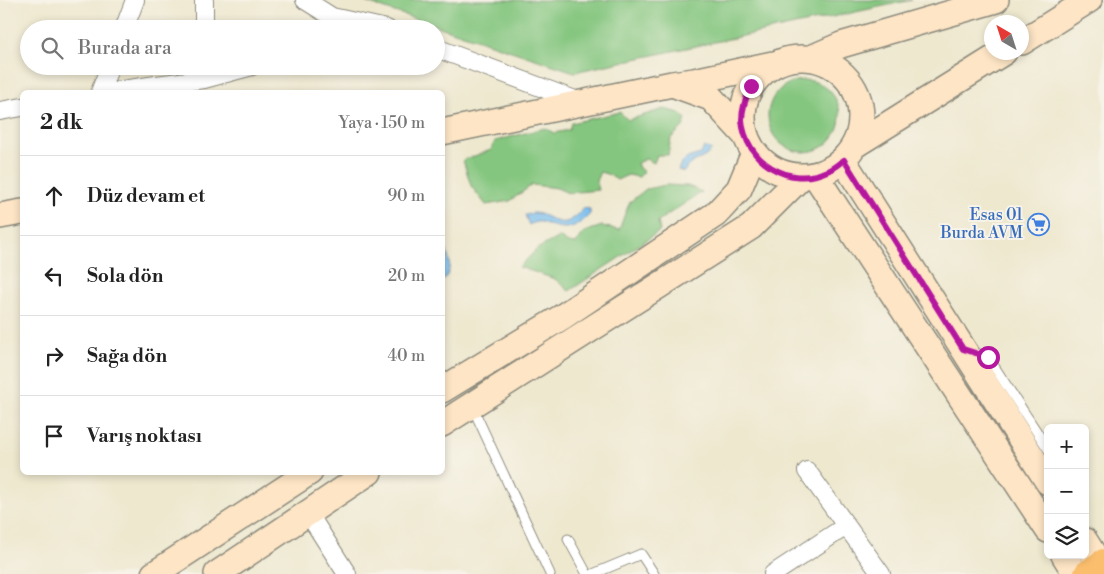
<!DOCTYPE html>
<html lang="tr">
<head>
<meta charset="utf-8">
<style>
  :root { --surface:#fff; --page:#f2f2f2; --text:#222; --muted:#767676; --line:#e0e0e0 }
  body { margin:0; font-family:"Libre Bodoni",serif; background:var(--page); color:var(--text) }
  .controls { position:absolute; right:15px; bottom:15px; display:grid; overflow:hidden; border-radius:8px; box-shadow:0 2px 8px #0003 }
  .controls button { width:45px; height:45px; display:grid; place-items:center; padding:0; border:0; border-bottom:1px solid var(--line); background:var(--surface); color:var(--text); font:25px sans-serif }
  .compass { position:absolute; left:984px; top:15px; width:45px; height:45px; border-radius:50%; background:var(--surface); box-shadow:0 2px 8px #0003; rotate:321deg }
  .stop { position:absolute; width:15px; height:15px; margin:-11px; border:4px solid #b5179e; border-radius:50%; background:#fff }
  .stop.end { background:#b5179e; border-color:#fff; box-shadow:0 1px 5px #0008 }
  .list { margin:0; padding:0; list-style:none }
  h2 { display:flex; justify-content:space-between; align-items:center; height:65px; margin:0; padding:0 20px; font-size:21px }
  h2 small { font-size:16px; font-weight:400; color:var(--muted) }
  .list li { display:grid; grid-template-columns:32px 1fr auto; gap:15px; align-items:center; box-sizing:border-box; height:80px; padding:0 20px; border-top:1px solid var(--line) }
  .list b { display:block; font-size:19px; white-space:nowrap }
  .list em { font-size:16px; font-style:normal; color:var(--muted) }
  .icon { flex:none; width:28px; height:28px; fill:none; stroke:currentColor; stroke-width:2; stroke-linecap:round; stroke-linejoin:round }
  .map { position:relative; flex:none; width:1104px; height:574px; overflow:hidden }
  .search { position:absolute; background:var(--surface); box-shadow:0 2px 8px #0003; left:20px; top:20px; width:425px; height:55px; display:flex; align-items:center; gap:12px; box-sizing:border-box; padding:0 18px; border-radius:28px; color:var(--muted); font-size:19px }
  .panel { position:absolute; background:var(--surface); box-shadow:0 2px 8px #0003; left:20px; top:90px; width:425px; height:385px; border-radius:8px }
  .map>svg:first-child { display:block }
</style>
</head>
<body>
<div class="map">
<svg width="1104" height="574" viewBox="0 0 1104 574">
  <rect width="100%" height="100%" fill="#f7f3e8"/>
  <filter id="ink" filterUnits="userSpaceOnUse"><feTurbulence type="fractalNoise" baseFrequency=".02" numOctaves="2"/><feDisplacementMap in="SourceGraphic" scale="10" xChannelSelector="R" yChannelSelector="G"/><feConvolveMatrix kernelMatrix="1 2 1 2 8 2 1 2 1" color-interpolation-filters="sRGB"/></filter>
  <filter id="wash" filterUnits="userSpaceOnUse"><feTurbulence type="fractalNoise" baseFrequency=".0096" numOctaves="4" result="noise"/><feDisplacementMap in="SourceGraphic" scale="20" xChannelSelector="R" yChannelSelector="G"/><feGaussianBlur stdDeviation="1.12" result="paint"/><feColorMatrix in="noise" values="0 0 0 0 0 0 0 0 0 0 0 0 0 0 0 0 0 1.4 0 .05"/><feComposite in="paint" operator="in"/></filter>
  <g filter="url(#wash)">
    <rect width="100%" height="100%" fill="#eee8cf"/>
    <!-- green -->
    <path fill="#84c67f" stroke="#587855" d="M359,0h553l-338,72z
      M768 116a36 36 0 1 1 72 0a36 36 0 1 1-72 0Z
      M664,109l16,4 6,6 -3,8 -12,11 -3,17h-11l-3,8 -8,-4 -9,4 2,5 5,4 -5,5 -11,-2 -11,5 -7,-5 -10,-3 -4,9 2,9 -30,3 -11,-5 -25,-3 -22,16 -24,4 -15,-19 -8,-26 28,-10 4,-9 50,-13 9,5 15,-3 2,-7 49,-11 8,8z
      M666,185l22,1 14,6 -44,29 2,10 -91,60 -14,-12 -36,-12 18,-18 22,-12 9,6 8,1 8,-12 18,-6 17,4 5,-14 6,-14 16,-13z"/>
    <!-- water -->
    <path fill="#78bdef" stroke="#52748d" d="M704,147l8,3c-10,13 -21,7 -28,22l-6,-2c4,-12 12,-13 23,-16z
      M582,208l8,1v5c-11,12 -22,17 -37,12 -6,-1 -10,-5 -16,-4 -3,0 -6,2 -8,3l-4,-10c2,0 7,-2 8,-2 17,0 25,18 42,4 4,-3 6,-4 7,-9z
      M442,247l4,2c4,12 6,22 -3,32z"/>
  </g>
  <g filter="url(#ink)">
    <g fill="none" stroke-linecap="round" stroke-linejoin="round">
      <defs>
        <path id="lane" d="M972,352l16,5 60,92
          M472,406l78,168
          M568,539l19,35
          M593,574l48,-20 13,20"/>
        <path id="street" d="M305,0l27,17 55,12
          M124,29l11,-29
          M204,29v-29
          M436,48l147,55
          M100,92l10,-26
          M109,92l47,-7 48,-6 48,-13
          M0,111l22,-4
          M807,471l74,103
          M308,513l39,61
          M773,574l73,-48"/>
        <path id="secondary" d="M1022,42l67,-42
          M743 117a59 59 0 1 1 118 0a59 59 0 1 1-118 0Z
          M811,58l30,-13 155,-45
          M675,85l36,13 34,37
          M442,132l230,-48 22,-3 79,-17
          M855,145l149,-93
          M843,160l205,322
          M815,175l233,355
          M0,216l22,-4
          M442,390l120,-73 154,-103 23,-25 15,-36
          M442,424l309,-197 50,-50
          M1085,541l16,25
          M1064,555l12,19
          M154,574l156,-102
          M217,574l152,-102"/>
        <path id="highway" d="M1088,574l16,-11"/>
      </defs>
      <!-- lane casing -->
      <use href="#lane" stroke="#8c8a7d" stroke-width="11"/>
      <!-- street casing -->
      <use href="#street" stroke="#8c8a7d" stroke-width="20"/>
      <!-- secondary casing -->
      <use href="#secondary" stroke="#8c8a7d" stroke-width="28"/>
      <!-- highway casing -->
      <use href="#highway" stroke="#8c8a7d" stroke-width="30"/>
      <!-- lane -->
      <use href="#lane" stroke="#fff" stroke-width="9"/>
      <!-- street -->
      <use href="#street" stroke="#fff" stroke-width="18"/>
      <!-- secondary -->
      <use href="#secondary" stroke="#fde5c5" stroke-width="25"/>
      <!-- highway -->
      <use href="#highway" stroke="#fabe6d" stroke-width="28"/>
    </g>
  </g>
  <g fill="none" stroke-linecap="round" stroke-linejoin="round" filter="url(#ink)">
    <!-- route -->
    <path stroke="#b5179e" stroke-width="6" d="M751,86c-5,11 -9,22 -9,34 3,41 47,69 85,51 6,-2 11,-7 17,-11l119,189 25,8"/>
  </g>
  <!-- icons -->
  <defs>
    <symbol id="supermarket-ring" viewBox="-11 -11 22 22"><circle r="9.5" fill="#f7f3e8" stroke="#3f7fe0" stroke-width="1.5"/><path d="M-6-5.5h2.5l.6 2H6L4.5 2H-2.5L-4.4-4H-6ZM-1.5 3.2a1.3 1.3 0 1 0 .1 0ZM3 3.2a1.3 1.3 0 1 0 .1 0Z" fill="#3f7fe0"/></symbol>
  </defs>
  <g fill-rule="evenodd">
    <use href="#supermarket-ring" x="1026" y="212" width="25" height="25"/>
  </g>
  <g text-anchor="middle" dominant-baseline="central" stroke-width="4" stroke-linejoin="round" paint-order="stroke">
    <!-- shop labels -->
    <g font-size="16" fill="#366cbe" stroke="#f7f3e8" text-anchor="end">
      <text x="1023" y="215">Esas 01<tspan x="1023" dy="18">Burda AVM</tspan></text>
    </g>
  </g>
</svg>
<div class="controls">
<button>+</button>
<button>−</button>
<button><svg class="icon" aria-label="layers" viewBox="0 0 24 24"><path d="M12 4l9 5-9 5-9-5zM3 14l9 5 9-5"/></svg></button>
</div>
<svg class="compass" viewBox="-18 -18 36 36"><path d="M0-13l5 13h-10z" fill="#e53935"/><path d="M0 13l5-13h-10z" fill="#767676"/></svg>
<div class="stop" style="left:988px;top:357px"></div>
<div class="stop end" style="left:751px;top:86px"></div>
<div class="search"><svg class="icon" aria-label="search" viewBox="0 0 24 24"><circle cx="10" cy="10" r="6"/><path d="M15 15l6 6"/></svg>Burada ara</div>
<section class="panel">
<h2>2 dk<small>Yaya · 150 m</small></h2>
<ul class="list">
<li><svg class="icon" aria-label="ahead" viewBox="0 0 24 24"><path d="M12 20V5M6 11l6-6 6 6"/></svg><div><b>Düz devam et</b></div><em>90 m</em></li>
<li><svg class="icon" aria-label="left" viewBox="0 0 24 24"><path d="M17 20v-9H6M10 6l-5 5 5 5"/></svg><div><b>Sola dön</b></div><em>20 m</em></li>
<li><svg class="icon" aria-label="right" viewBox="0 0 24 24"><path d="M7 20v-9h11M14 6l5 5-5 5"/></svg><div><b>Sağa dön</b></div><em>40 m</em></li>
<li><svg class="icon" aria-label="arrive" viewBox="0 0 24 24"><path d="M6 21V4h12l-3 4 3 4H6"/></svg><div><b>Varış noktası</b></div></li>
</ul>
</section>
</div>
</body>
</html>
